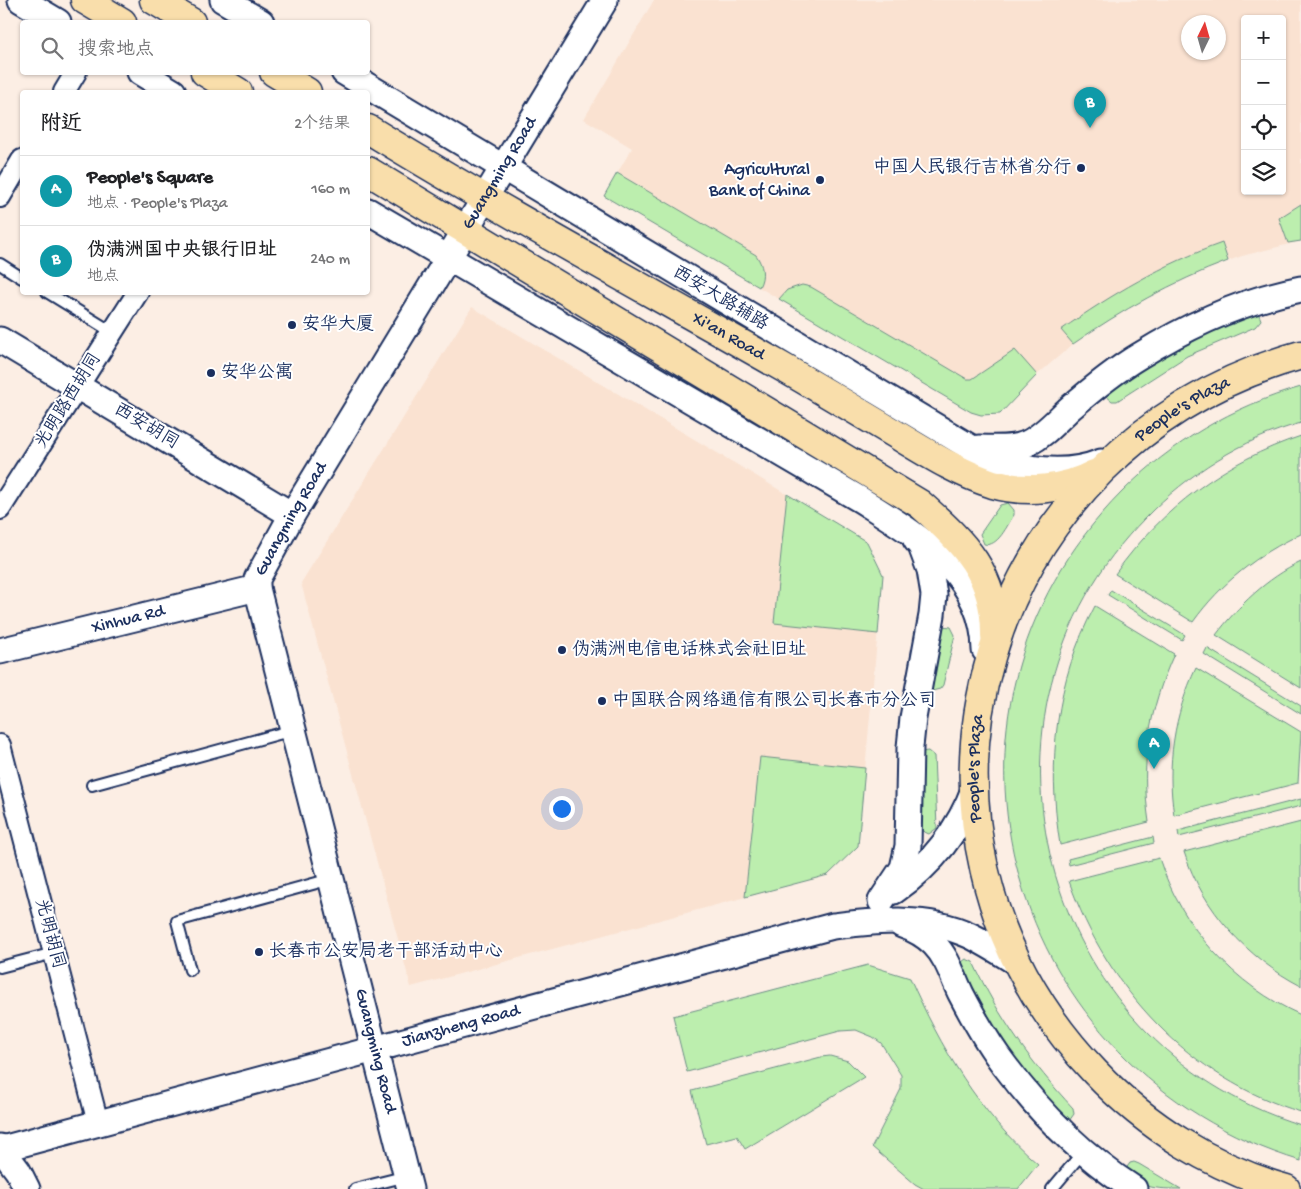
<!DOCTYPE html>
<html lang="zh">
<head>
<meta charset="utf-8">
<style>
  :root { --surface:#fff; --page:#f6f6f6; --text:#202124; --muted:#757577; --line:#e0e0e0; --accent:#0b8043 }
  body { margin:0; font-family:"Gochi Hand","LXGW WenKai TC",sans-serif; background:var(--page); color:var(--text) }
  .controls { position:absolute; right:15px; top:15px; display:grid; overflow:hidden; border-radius:5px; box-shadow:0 1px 4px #0004 }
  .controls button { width:45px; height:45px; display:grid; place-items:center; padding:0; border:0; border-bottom:1px solid var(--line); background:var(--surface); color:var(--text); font:25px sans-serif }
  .compass { position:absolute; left:1181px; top:15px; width:45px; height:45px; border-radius:50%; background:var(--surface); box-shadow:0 1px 4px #0004; rotate:5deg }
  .you { position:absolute; left:561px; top:808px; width:18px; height:18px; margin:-12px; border:4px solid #fff; border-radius:50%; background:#1a73e8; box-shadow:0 0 0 8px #1a73e833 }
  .badge { display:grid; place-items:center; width:32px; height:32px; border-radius:50%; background:var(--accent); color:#fff; font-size:16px; font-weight:700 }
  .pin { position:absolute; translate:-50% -41px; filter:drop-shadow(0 1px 2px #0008) }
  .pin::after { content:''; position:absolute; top:26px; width:18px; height:15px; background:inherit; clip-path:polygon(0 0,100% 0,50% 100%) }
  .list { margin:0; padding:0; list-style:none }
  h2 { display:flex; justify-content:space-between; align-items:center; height:65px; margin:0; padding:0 20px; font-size:21px }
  h2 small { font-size:16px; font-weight:400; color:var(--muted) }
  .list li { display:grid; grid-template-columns:32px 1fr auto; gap:15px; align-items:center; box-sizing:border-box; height:70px; padding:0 20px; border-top:1px solid var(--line) }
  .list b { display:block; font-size:19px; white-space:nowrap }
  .list p { margin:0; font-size:16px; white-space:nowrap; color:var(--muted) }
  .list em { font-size:16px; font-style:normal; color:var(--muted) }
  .icon { flex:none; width:28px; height:28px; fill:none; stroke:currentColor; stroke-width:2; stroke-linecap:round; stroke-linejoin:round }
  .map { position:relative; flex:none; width:1301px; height:1189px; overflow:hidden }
  .search { position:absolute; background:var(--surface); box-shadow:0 1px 4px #0004; left:20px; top:20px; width:350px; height:55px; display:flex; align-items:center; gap:12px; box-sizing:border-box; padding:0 18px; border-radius:5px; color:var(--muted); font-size:19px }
  .panel { position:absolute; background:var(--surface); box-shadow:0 1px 4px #0004; left:20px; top:90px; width:350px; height:205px; border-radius:5px }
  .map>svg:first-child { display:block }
</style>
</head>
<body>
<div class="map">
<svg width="1301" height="1189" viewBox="0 0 1301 1189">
  <rect width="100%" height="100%" fill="#fceee4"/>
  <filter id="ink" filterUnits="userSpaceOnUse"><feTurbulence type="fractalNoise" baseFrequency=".02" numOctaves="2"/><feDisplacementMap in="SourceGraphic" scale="10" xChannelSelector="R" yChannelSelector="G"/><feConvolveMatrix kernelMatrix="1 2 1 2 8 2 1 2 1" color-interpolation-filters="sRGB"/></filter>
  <g filter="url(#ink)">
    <!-- built -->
    <path fill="#fae2d1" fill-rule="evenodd" d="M654,0h647v241l-59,15 -45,16 -44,21 -41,24 -39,27 -36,31 -37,39 -19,1 -10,-3 -367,-216 28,-48 -48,-29zM1245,19h37v172h-37zM1188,22h30v30h-30z
      M472,307l395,235 16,33 -25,271 -30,29 -417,112 -110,-404z"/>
    <!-- green -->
    <path fill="#bceeae" stroke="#6c8e86" d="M617,173l139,82c7,10 9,21 3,32l-155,-91z
      M1301,204v37l-13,2 -9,-25z
      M1222,243l6,18c-56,21 -106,49 -155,83l-12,-14c51,-36 102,-66 161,-87z
      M802,285l9,2 156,92h5l43,-29 22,25 -37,39 -19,1 -10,-3 -192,-113 8,-9z
      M1258,312l3,8 -6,7 -68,29 -70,45h-5l-7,-6 1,-8 73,-47z
      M1301,387v36c-59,16 -113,51 -155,94 -195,196 -106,528 155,608v36c-293,-88 -399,-448 -179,-669 49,-49 111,-86 179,-105z
      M1301,436v98c-43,20 -80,49 -108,88l-78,-48c47,-66 110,-113 186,-138z
      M787,494l80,48 16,33 -5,59 -104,-11z
      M1008,503l6,7v5c-7,10 -16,33 -30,29l-4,-10 20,-29z
      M1301,562v126l-85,-53c22,-29 51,-57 85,-73z
      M1111,590l74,45 -3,5 -74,-45z
      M1095,606l79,48c-25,55 -34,109 -25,168l-89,23c-13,-83 -5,-164 35,-239z
      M942,626l9,1 4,8 -12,50 -3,4 -8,2 -3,-2z
      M1207,648l94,58v8l-97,-60z
      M1196,668l105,64 -3,51 -124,32c-8,-51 0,-100 22,-147z
      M928,751l6,5 3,72 -8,6 -9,-4v-78z
      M760,757l105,11 -7,78 -30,29 -83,22z
      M1301,799v7l-122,31 -1,-6z
      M1301,822v164c-54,-28 -98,-76 -117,-134z
      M1153,837l1,6 -85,22 -1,-6z
      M1159,858c22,69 76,128 142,157v97c-111,-33 -194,-123 -232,-231z
      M966,959l7,3c25,55 59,102 100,146l1,6 -5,7 -59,-60 -51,-97z
      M868,965l42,13c30,68 70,137 128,186l-20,25h-94l-9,-5 -43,-37 29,-58v-14l-20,-32 -8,-6 -17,-7 -16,1 -153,41 -14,-56z
      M830,1056l18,5 16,16 -119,72 -8,-13 -31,8 -14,-53 129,-34z
      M1134,1162l5,2 42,25c-21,0 -45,0 -56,-19l5,-7z"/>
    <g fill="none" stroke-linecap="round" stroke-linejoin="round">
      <defs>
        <path id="service" d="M0,264l22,14
          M47,292l65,40
          M92,785l201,-55
          M0,967l54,-14
          M190,970l-13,-49 154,-42
          M355,1189l52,-13
          M1052,1189l31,-37"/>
        <path id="minor" d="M64,92l12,-20
          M0,197l22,-37
          M0,509l138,-217
          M0,745l98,378"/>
        <g id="tertiary">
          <path d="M21,0l37,22"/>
          <path d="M223,0l38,22"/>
          <path d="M140,72l33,20"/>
          <path d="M344,72l639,383c37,14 81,22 118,7"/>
          <path d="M368,211l493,289c57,36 123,74 124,150"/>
          <path d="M0,340l292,175"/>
          <path d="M979,448c15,0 35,2 49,-5 16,-8 28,-22 41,-34 22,-19 45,-38 70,-53 50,-31 105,-56 162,-67"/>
          <path id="s1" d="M0,651l257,-63"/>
          <path d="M894,891c39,-27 65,-60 81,-104"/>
          <path d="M881,901l22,-33 5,-22 2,-99 3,-29 19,-103 2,-20 -4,-25 -9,-24 -5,-6"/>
          <path d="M902,925c12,4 23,10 32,19 14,14 19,34 27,50 13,25 27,50 44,72 35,47 79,91 129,123"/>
          <path d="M0,1147l18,24 9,18"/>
          <path id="s2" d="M2,1149l831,-223c45,-5 93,-11 136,9 17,8 34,19 50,29"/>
          <path id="s3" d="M410,1189l-153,-601v-9l35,-64 313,-515"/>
        </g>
        <g id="primary">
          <path d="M85,0l37,22"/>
          <path d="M154,0l37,22"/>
          <path d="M205,72l33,20"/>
          <path d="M274,72l33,20"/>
          <path id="s4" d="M368,129c134,82 272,157 409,235 37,21 73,43 110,65 34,20 68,43 106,55 32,9 72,6 101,-10"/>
          <path d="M368,171l552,333c44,39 76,70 75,132"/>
          <path id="s5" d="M1286,1189c-73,-21 -139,-62 -191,-117 -232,-243 -113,-628 206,-717"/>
        </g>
      </defs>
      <!-- service casing -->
      <use href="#service" stroke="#1b2f5e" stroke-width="14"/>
      <!-- minor casing -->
      <use href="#minor" stroke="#1b2f5e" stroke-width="24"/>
      <!-- tertiary casing -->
      <use href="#tertiary" stroke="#1b2f5e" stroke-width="29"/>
      <!-- primary casing -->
      <use href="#primary" stroke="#1b2f5e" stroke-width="31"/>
      <!-- service -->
      <use href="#service" stroke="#fff" stroke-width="10"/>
      <!-- minor -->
      <use href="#minor" stroke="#fff" stroke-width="20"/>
      <!-- tertiary -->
      <use href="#tertiary" stroke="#fff" stroke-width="25"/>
      <!-- primary -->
      <use href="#primary" stroke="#f9deab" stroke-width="28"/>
    </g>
  </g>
  <!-- markers -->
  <g fill="#1b2f5e" stroke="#fff" stroke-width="2">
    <circle cx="1081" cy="168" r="5"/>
    <circle cx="820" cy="180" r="5"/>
    <circle cx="292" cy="325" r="5"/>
    <circle cx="211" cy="373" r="5"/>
    <circle cx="562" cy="650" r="5"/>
    <circle cx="602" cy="701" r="5"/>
    <circle cx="259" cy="952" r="5"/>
  </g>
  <g text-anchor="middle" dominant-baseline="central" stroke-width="4" stroke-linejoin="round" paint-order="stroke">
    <!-- poi labels -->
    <g font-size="18" fill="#1b2f5e" stroke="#fff" text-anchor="start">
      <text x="1071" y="168" text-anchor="end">中国人民银行吉林省分行</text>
      <text x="810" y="170" text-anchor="end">Agricultural<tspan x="810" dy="21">Bank of China</tspan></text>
      <text x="302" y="325">安华大厦</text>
      <text x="221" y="373">安华公寓</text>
      <text x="572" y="650">伪满洲电信电话株式会社旧址</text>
      <text x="612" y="701">中国联合网络通信有限公司长春市分公司</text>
      <text x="269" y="952">长春市公安局老干部活动中心</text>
    </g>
    <!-- street labels -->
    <g font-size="18" fill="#1b2f5e" stroke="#fff">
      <text stroke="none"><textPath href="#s3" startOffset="1102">Guangming Road</textPath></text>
      <text transform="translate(720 299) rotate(31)">西安大路辅路</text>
      <text stroke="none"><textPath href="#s4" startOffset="416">Xi'an Road</textPath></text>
      <text transform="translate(69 401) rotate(-58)">光明路西胡同</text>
      <text stroke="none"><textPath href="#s5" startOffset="996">People's Plaza</textPath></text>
      <text transform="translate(146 427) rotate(31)">西安胡同</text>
      <text stroke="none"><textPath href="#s3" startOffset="698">Guangming Road</textPath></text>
      <text stroke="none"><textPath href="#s1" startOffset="132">Xinhua Rd</textPath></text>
      <text stroke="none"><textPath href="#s5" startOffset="562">People's Plaza</textPath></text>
      <text transform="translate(49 934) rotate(75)">光明胡同</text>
      <text stroke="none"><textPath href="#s2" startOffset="475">Jianzheng Road</textPath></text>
      <text transform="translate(375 1051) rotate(76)">Guangming Road</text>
    </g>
  </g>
</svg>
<div class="controls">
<button>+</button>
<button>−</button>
<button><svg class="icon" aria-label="locate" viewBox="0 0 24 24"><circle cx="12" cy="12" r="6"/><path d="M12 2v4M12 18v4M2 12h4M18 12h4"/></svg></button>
<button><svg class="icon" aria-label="layers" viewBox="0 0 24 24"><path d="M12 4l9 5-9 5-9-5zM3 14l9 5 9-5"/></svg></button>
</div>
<svg class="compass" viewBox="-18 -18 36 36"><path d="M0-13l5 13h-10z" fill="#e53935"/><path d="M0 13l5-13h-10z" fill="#757577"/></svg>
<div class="you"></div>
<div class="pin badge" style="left:1154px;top:769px;background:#0f9aa8">A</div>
<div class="pin badge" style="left:1090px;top:128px;background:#0f9aa8">B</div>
<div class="search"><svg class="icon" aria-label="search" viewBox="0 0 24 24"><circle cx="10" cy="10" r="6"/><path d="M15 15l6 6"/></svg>搜索地点</div>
<section class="panel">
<h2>附近<small>2个结果</small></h2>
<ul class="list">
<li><span class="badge" style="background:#0f9aa8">A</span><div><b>People's Square</b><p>地点 · People's Plaza</p></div><em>160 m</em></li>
<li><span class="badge" style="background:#0f9aa8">B</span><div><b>伪满洲国中央银行旧址</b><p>地点</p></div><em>240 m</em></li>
</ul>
</section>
</div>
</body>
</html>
